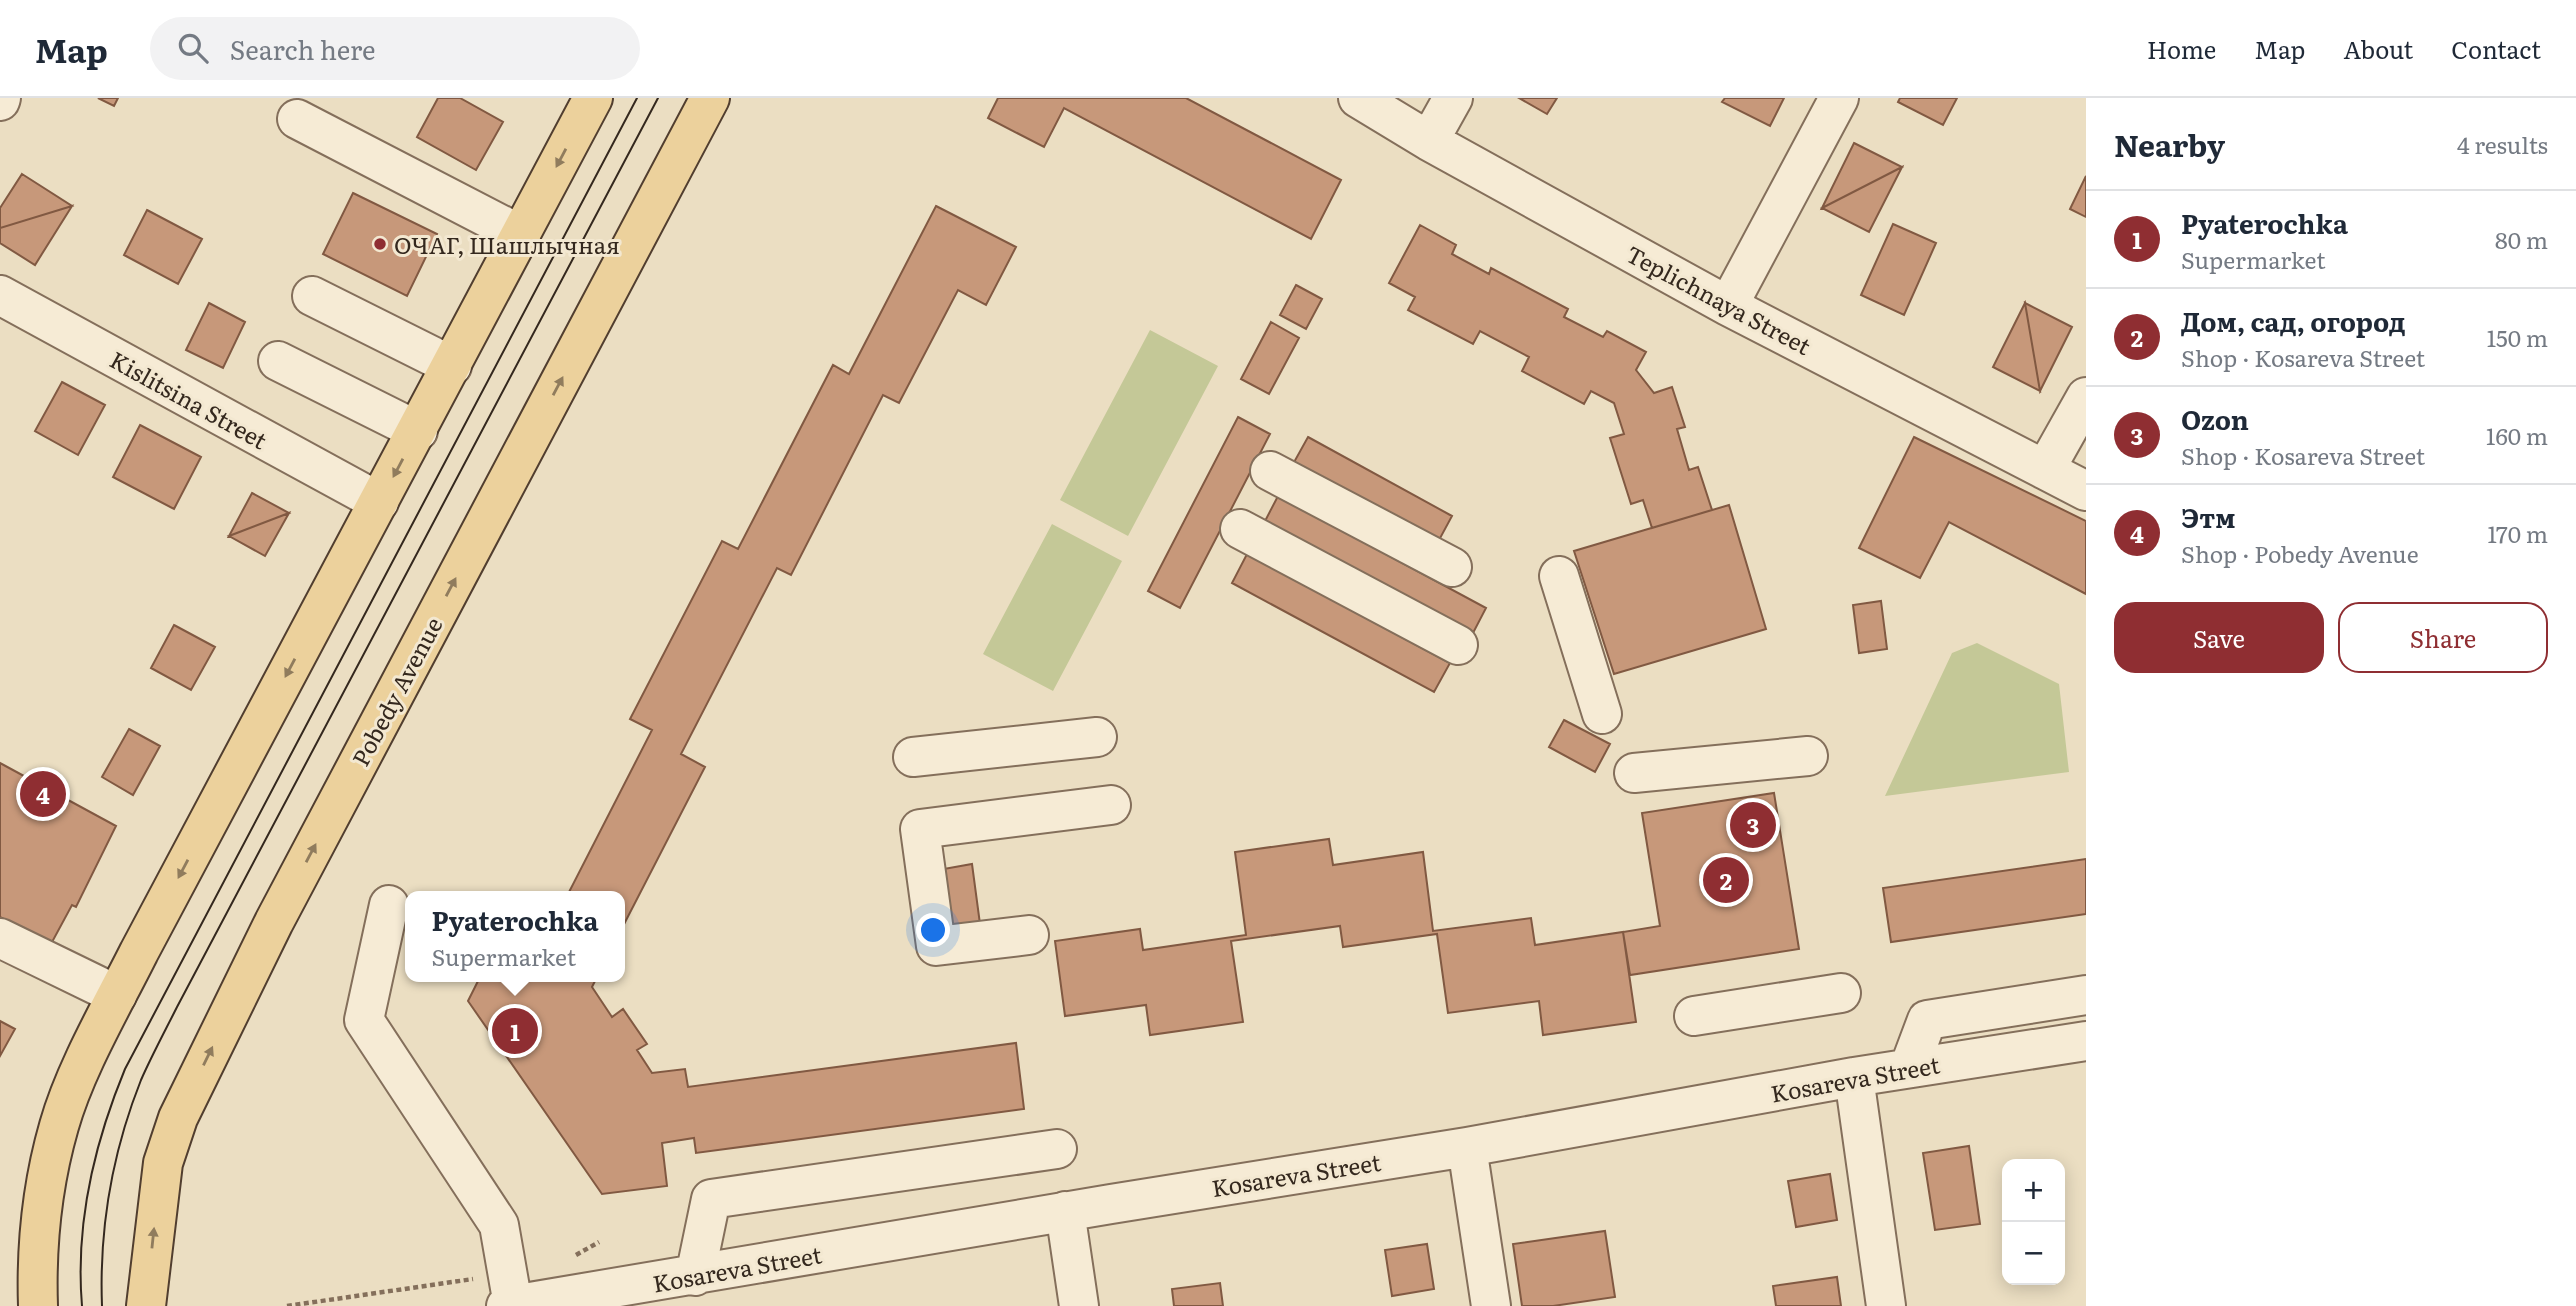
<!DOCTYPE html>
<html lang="en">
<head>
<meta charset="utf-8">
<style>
  :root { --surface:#fff; --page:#f2f2f3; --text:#1f2937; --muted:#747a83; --line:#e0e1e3; --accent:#8f2e32 }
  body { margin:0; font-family:Literata,serif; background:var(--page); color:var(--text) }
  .controls { position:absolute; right:21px; bottom:21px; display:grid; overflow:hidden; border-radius:14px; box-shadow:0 4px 18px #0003 }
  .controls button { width:63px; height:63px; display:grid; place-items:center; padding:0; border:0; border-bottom:2px solid var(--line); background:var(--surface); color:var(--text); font:35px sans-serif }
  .you { position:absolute; left:934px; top:833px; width:24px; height:24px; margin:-18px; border:5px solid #fff; border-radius:50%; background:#1a73e8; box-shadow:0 0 0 10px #1a73e833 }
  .badge { display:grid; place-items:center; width:46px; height:46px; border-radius:50%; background:var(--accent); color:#fff; font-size:23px; font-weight:700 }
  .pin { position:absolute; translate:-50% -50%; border:4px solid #fff; box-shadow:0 2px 7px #0006 }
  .popup { position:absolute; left:405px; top:793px; width:220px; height:91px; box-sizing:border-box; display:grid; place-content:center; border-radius:14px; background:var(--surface); filter:drop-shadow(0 2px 5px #0005); font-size:23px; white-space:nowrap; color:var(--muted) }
  .popup b { font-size:26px; color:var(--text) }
  .popup::after { content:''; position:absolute; left:50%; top:100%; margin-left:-14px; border:14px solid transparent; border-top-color:var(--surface) }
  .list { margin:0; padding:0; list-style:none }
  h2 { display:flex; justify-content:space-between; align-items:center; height:91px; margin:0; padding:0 28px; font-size:30px }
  h2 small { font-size:23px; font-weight:400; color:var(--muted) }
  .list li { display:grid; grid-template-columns:46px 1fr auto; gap:21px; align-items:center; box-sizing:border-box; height:98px; padding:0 28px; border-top:2px solid var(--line) }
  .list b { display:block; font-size:26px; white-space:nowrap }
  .list p { margin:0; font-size:23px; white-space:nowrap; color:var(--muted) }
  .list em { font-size:23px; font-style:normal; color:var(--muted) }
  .actions { display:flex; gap:14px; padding:21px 28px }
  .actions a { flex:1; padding:16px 0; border:2px solid var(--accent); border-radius:21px; text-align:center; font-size:24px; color:var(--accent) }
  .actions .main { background:var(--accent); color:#fff }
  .icon { flex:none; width:38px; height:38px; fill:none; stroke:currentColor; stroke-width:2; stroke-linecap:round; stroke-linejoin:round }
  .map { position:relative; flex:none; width:2086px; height:1208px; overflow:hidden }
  header { display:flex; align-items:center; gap:42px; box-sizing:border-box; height:98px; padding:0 35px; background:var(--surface); border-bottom:2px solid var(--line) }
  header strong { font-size:33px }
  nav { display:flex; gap:38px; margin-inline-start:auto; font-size:24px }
  .search { width:490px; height:63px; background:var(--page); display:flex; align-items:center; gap:18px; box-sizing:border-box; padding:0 24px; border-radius:38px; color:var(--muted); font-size:26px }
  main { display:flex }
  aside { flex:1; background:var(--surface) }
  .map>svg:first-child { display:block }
</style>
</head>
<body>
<header>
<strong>Map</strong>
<div class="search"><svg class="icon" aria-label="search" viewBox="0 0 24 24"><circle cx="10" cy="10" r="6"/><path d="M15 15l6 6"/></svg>Search here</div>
<nav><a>Home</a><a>Map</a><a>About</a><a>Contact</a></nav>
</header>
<main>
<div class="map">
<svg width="2086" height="1208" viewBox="0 0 2086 1208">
  <rect width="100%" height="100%" fill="#ebdec2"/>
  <!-- green -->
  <path fill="#c4c897" d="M1150,232l68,36 -90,170 -68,-36z
    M1052,426l70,37 -69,130 -70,-37z
    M1977,545l82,41 10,88 -184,24 67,-143z"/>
  <!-- building -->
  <path fill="#c7987a" stroke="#815942" stroke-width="2" d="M98,0h20l-4,8z
    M438,0h22l43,24 -27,48 -59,-33z
    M998,0h188l155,82 -30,59 -247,-131 -20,39 -56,-29z
    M1519,0h38l-10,16z
    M1725,0h59l-14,28 -48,-24z
    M1900,0h57l-14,27 -45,-23z
    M1854,45l48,24 -80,41z
    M1902,69l-33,65 -47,-24z
    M22,76l50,32 -72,22v-20z
    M2086,78v41l-16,-8z
    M353,95l84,41 -30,62 -84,-42z
    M72,108l-37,59 -35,-22v-15z
    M936,108l80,41 -30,58 -28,-15 -59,113 -16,-8 -92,180 -14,-7 -96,186 24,13 -85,165v-36h-53l85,-166 -22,-11 92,-178 16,8 95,-184 16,9z
    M147,112l55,29 -24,45 -54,-29z
    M1893,126l43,19 -32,72 -43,-20z
    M1420,127l36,20 -4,9 37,20 2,-6 77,41 -4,8 39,20 4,-6 39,21 -10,18 18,23 18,-6 13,40 -8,2 12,41 9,-3 14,43 -60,18 -9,-28 -12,4 -21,-66 14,-4 -10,-31 -23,-12 -7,13 -62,-33 7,-14 -49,-26 -7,13 -65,-34 7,-13 -26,-14z
    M1296,187l26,14 -16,30 -26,-14z
    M209,205l36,19 -22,46 -37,-18z
    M2025,205l15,88 -47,-24z
    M2025,205l47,24 -32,64z
    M1271,224l28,16 -30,56 -28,-15z
    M62,284l43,23 -27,50 -43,-24z
    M1238,319l32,17 -90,174 -32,-17z
    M140,327l61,32 -27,52 -61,-32z
    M1308,339l144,79 -14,26 -145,-78z
    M1914,339l172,84v73l-137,-72 -29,56 -61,-30z
    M252,395l37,20 -60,23z
    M1278,398l208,112 -14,27 -208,-112z
    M1729,407l37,124 -152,45 -40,-123z
    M289,415l-24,43 -36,-20z
    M1247,456l203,109 -16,29 -202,-109z
    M1881,503l6,48 -28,4 -6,-48z
    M174,527l41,22 -24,43 -40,-22z
    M1564,622l46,24 -15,28 -46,-25z
    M129,631l31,17 -27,49 -31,-18z
    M0,665l116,63 -40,81 -4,-2 -21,39 -51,-27z
    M1774,695l25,156 -169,26 -7,-43 37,-6 -18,-113z
    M1329,741l4,26 90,-13 10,79 98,-13 4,27 88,-13 13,90 -93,13 -4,-34 -91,12 -11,-79 -94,13 -3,-21 -109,15 12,81 -93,13 -4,-30 -81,11 -10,-75 85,-12 3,21 103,-15 -11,-83z
    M2086,761v55l-195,28 -8,-54z
    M972,766l8,60 -33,5 -9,-59z
    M480,879h117l-5,10 20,30 11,-8 24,35 -10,6 15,23 33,-4 3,18 328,-44 8,66 -328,44 -2,-15 -32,5 5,43 -65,8 -134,-193z
    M0,923l15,8 -15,27z
    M1969,1048l11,78 -45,6 -12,-77z
    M1830,1076l7,46 -41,7 -8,-46z
    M1605,1133l10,66 -62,9h-31l-9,-62z
    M1427,1146l7,45 -42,7 -7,-46z
    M1837,1179l4,29h-65l-3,-20z
    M1220,1185l3,23h-49l-2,-17z"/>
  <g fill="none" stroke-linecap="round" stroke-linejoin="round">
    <defs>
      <path id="minor" d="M1358,0l71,43 299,165 358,185
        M0,3l1,-3
        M297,21l224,116
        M1429,43l24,-43
        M0,197l379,207
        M312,198l140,70
        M1728,208l111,-208
        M278,263l140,70
        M2045,372l41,-73
        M1270,373l182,96
        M1240,431l218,116
        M1559,478l43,138
        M913,659l184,-20
        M1634,675l174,-17
        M389,807l-25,115 135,205 14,80
        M1029,837l-93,11 -16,-117 191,-24
        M0,840l117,57
        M1694,918l147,-23
        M1909,970l18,-48 159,-25
        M1854,979l32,229
        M1467,1049l24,159
        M1065,1113l14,95
        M695,1178l16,-77 346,-50
        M506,1208l605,-102 356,-57 387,-70 232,-36"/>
      <path id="major" d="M38,1208c-2,-60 4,-121 21,-180 16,-57 53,-120 80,-174l454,-854
        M146,1208l17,-143 15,-45 96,-196 436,-824"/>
    </defs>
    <!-- minor casing -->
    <use href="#minor" stroke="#846f5b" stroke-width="42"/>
    <!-- major casing -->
    <use href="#major" stroke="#513e2f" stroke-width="42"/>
    <!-- path -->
    <path stroke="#846f5b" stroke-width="4.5" stroke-dasharray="5 3.5" stroke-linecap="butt" d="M576,1157l23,-13
      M287,1208l186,-27"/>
    <!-- minor -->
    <use href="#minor" stroke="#f6ebd5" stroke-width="38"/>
    <!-- major -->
    <use href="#major" stroke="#ecd19c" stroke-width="38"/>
    <!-- tram -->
    <path stroke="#34281e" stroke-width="2" d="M82,1208c-7,-82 12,-162 43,-237l512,-971
      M102,1208c-3,-79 10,-153 39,-226 11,-25 24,-49 36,-73l481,-909"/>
  </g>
  <!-- one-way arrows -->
  <defs><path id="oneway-solid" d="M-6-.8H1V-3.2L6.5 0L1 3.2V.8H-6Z" transform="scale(1.75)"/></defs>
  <g fill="#907c5d">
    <use href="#oneway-solid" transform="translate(561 60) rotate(118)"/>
    <use href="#oneway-solid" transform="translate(558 288) rotate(-62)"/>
    <use href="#oneway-solid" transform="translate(398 370) rotate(118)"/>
    <use href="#oneway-solid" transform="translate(451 489) rotate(-62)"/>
    <use href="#oneway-solid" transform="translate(290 570) rotate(118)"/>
    <use href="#oneway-solid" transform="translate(311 755) rotate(-62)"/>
    <use href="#oneway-solid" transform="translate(183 771) rotate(118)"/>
    <use href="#oneway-solid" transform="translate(208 958) rotate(-64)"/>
    <use href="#oneway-solid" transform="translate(153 1140) rotate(-84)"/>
  </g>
  <!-- markers -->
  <circle fill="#8f2e32" stroke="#f3e8d1" stroke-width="2.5" cx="380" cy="146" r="7"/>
  <g text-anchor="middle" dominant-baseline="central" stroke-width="6" stroke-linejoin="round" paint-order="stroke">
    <!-- poi labels -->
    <g font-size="23" fill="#34281e" stroke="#f3e8d1" text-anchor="start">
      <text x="394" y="146">ОЧАГ, Шашлычная</text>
    </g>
    <!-- street labels -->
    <g font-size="23" fill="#34281e" stroke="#f3e8d1">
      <text transform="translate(1719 201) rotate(28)">Teplichnaya Street</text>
      <text transform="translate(189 301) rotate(29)">Kislitsina Street</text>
      <text transform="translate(396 593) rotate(-62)">Pobedy Avenue</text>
      <text transform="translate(1855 980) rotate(-10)">Kosareva Street</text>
      <text transform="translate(1296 1076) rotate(-9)">Kosareva Street</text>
      <text transform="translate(737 1170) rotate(-10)">Kosareva Street</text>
    </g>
  </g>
</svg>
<div class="controls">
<button>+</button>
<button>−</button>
</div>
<div class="you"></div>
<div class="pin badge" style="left:515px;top:933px">1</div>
<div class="popup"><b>Pyaterochka</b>Supermarket</div>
<div class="pin badge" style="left:1726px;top:782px">2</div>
<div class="pin badge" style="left:1753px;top:727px">3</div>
<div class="pin badge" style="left:43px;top:696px">4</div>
</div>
<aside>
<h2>Nearby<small>4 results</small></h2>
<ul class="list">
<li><span class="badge">1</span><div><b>Pyaterochka</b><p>Supermarket</p></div><em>80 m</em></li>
<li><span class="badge">2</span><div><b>Дом, сад, огород</b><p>Shop · Kosareva Street</p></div><em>150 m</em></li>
<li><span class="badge">3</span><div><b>Ozon</b><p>Shop · Kosareva Street</p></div><em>160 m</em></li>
<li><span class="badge">4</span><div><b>Этм</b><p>Shop · Pobedy Avenue</p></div><em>170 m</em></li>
</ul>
<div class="actions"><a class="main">Save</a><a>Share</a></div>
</aside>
</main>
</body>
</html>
